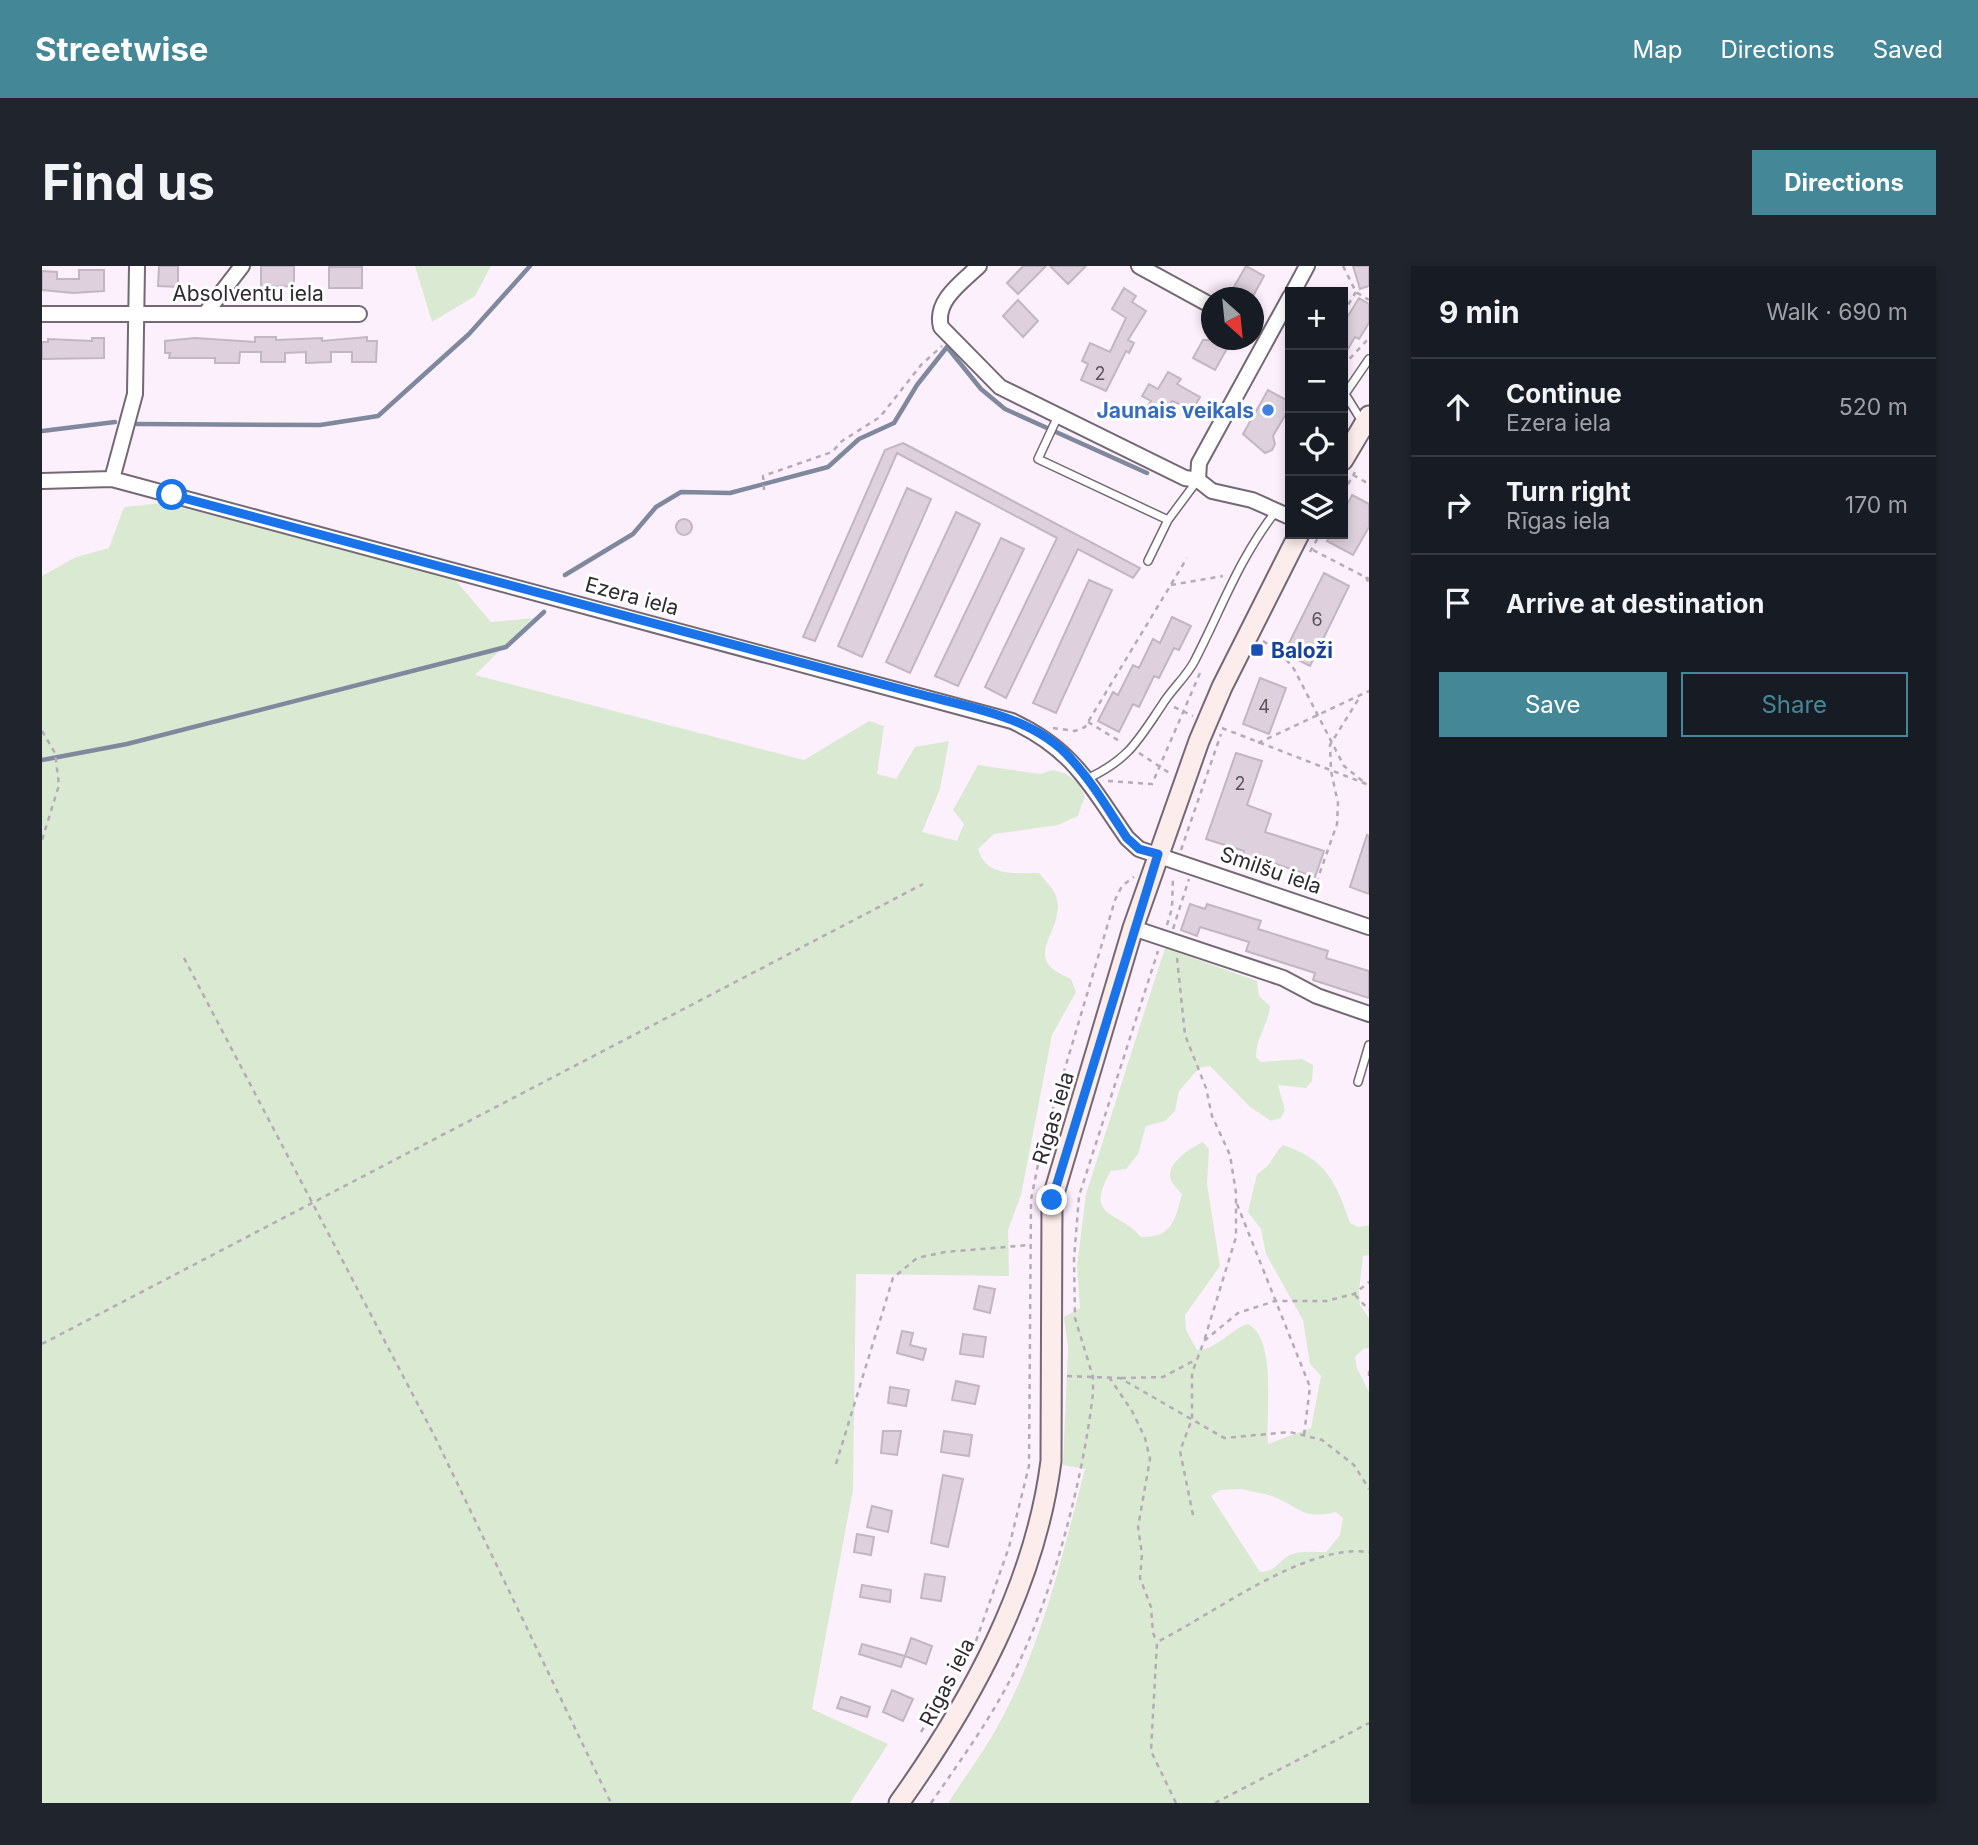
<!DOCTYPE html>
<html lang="en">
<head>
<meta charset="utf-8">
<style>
  :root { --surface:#171b24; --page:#20242c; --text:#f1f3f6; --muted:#9ea1a6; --line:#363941; --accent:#448797 }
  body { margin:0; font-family:Inter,sans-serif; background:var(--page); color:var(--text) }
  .controls { position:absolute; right:21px; top:21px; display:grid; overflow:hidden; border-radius:0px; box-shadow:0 4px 10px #0003 }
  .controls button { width:63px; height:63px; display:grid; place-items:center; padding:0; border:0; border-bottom:2px solid var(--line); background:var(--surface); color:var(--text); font:35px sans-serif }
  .compass { position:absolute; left:1159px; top:21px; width:63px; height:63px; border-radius:50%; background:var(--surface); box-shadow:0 4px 10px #0003; rotate:153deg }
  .stop { position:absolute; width:21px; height:21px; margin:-16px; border:5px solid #1a73e8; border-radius:50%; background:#fff }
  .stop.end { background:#1a73e8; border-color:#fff; box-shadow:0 2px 7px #0008 }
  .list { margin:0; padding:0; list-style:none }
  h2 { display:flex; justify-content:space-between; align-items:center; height:91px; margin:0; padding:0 28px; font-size:30px }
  h2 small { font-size:23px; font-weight:400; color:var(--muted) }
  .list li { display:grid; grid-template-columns:46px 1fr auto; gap:21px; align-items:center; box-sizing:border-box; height:98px; padding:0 28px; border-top:2px solid var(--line) }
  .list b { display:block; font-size:26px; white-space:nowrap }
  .list p { margin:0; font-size:23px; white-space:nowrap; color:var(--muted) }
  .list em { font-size:23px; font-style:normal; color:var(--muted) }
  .actions { display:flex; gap:14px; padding:21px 28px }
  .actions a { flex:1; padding:16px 0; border:2px solid var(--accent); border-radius:0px; text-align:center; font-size:24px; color:var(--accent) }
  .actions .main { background:var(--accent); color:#fff }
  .icon { flex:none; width:38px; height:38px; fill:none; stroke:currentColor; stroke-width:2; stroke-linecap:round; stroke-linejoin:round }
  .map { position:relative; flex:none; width:1327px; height:1537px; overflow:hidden; border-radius:0px }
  header { display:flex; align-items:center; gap:42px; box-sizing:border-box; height:98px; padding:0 35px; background:var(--accent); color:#fff }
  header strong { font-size:33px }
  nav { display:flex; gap:38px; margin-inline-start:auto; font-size:24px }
  .intro { display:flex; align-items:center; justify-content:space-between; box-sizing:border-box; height:168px; padding:0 42px }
  h1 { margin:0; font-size:49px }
  .button { padding:18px 32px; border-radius:0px; background:var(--accent); color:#fff; font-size:24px; font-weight:700 }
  main { display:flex; gap:42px; padding:0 42px }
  aside { flex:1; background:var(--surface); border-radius:0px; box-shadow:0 4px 10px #0003 }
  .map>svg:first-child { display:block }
</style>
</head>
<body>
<header>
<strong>Streetwise</strong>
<nav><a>Map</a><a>Directions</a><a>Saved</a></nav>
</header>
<div class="intro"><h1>Find us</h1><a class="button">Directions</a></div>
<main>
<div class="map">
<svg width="1327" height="1537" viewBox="0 0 1327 1537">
  <rect width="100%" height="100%" fill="#fdf0fd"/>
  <!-- green -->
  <path fill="#dae9d2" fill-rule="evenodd" d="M373,0h76l-16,30 -43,26z
    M121,237l223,56 70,22 35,41 42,-4 -58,57 329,85 65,-39 15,5 -7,48 19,5 19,-32 34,-6 -9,48 -18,43 35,9 7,-17 -11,-14 25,-45 62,9 13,-4 13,4 11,8 8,14 -7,20 -20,9 -64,9 -16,15c8,28 37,24 61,24 8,10 19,19 19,33 -1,34 -36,53 13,73l5,13 -24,43 -31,160 -13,35 1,46 -153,-2 -3,216 -41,219 76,35 -38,59h-808v-1227l34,-19 33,-9 15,-41z
    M1123,682l92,33 2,15 11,10c-2,20 -14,31 -14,51l5,5 41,-3 11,6 -1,16 -6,7 -28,-3 7,25 -4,8 -10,3 -21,-14 -40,-41 -11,2 -20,23 -4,20 -10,10 -19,5 -8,28 -12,15 -15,2c-28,48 7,39 30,66 31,1 34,-17 41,-43 -3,-3 -9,-9 -11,-14 -6,-17 20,-32 32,-38l6,7 -2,35 13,82 -35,49 1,15 11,20c20,0 33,-21 51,-26 30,17 17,89 20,120l43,-16 10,-52 -11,-12 -7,-44 -37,-66 -5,-25 -13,-17 9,-38c18,-12 13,-16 26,-29 43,14 53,37 67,78l8,4 11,-2v30l-6,1 -4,34 1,15 9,13v30l-6,1 -8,8 2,11 12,24v411h-421c15,-24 33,-47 47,-72 46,-81 66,-171 90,-262l-22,-4 5,-118 -4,-30 16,-9 -3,-42 9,-72zM1199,1223c11,3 23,4 33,8 27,11 29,23 62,15l7,6 -3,17 -14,17c-12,0 -28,-2 -38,4 -11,7 -13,16 -28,16l-49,-76 9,-6z"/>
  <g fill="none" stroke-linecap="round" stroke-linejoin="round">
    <!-- stream -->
    <path stroke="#7f889d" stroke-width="4.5" d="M95,158l183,1 58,-9 91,-82 61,-68
      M0,165l73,-9
      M523,309l68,-41 23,-27 25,-15 49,1 98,-26 31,-28 35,-16 23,-38 30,-38 34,42 24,20 142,64
      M0,494l85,-16 379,-97 38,-35"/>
  </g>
  <!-- building -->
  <path fill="#ded1dd" stroke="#c3b6c2" stroke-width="2" d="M117,0h19v21l-20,-1z
    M219,0h33v20l-33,1z
    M981,0h23l-28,28 -11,-11z
    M1008,0h36l-18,18z
    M1204,0l18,10 -12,22h-11l-10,-6z
    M1311,0h16v20l-9,3z
    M287,1h33v21h-33z
    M37,4h25v21l-31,2 -31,-3v-19l15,1v7h22z
    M1082,22l12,8 -4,6 14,9 -18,29 6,3 -5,10 -3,-2 -20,40 -25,-11 7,-16 -6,-3 8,-18 20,9 16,-34 -14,-9z
    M1317,32l10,6v19l-10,16 -4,-2 -12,20v-33z
    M976,34l20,21 -15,16 -20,-21z
    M213,71h21v3l46,-2v3l45,-4v4h10l-1,21h-24v-10h-21v10l-25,1v-11l-21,1v9h-24v-10h-21l-1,11h-24v-5h-46l1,-5h-5v-12l30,-3 60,4z
    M50,72h12v20l-62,1v-17h6v-3l44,2z
    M1161,74h16l10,5 -14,25 -22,-12z
    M1126,106l13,7 -4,5 23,13 -7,12 -21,-8 -9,15 -16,-9 4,-6 -9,-5 7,-12 9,5z
    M1226,124l22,12v5l-17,29 2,8 -3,6 -7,3 -22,-19z
    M861,177l237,125 -7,10 -55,-29 -72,149 -21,-11 72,-149 -160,-85 -82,188 -12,-4 82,-187z
    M865,222l24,11 -69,158 -24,-11z
    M1310,229l17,9v23l-16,28 -26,-14 4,-7h12v-21z
    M914,246l24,12 -70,149 -24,-11z
    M634 261a8 8 0 1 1 16 0a8 8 0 1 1-16 0Z
    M959,272l23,11 -66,137 -23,-10z
    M1282,307l25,13 -39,80 -26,-13z
    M1047,314l23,10 -56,123 -23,-10z
    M1130,351l19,9 -12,24 -5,-2 -15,30 -5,-2 -15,31 -6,-3 -14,28 -21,-11 15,-29 5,3 15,-30 6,3 14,-29 7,4z
    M1218,412l26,10 -17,46 -26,-10z
    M1194,487l26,8 -15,44 24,9 -6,18 59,19 -9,26 -60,-20 -1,2 -11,-4 1,-4 -38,-12z
    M1325,569l2,1v58l-19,-7z
    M1148,638l15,5 2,-5 54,17 -3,8 70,22 -2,7 43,13v27l-56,-18 2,-7 -69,-22 3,-9 -49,-15 -3,9 -16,-6z
    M937,1020l16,3 -5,24 -16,-4z
    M860,1065l11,2 -3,12 16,4 -3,11 -26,-7z
    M921,1068l23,3 -3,20 -23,-3z
    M914,1115l23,5 -4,18 -23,-4z
    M848,1121l19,3 -3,16 -18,-3z
    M841,1165h18l-4,24 -16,-2z
    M902,1165l28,4 -3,21 -28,-4z
    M901,1209l20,4 -15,68 -17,-4z
    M830,1240l20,5 -4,21 -21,-5z
    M815,1268l17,3 -3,18 -17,-3z
    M883,1308l20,3 -4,24 -20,-3z
    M820,1319l29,5 -1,12 -30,-5z
    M869,1372l21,8 -6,18 -21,-8 -4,11 -42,-13 3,-10 43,12z
    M850,1424l21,9 -10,22 -20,-9z
    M799,1431l29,10 -3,10 -30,-9z"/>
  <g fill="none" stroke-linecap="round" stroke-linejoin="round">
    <defs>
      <path id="lane" d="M1016,150l-20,43 130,61
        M1321,157l-18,-29 24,-35
        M1106,295l20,-41 29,-39
        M1045,513c42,-20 50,-37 75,-74 9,-15 24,-28 32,-43 28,-54 44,-102 82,-151
        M1316,816l11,-37"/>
      <path id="street" d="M937,0c-17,16 -45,35 -38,61l59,60 185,91 13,2 14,11 40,9 38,17
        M1097,0l73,40
        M1251,26l14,-26
        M0,48h317
        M163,48l37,-48
        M70,213l23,-85 2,-128
        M1156,214l1,-17 91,-166
        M0,215l70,-2 900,242c61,28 78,64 115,117l12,11 230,78
        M1091,662l150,50 34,18 52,18"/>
      <path id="secondary" d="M1301,194l26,-44
        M857,1537c72,-101 136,-217 152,-342l1,-261 81,-272 66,-187 23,-54 77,-153"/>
    </defs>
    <!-- lane casing -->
    <use href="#lane" stroke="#736873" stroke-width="10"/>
    <!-- street casing -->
    <use href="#street" stroke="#736873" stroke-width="18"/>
    <!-- secondary casing -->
    <use href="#secondary" stroke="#736873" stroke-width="23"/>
    <!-- path -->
    <path stroke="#b5abb5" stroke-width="2.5" stroke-dasharray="5 5" stroke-linecap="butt" d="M1301,0l13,26 13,8
      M1301,47l13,-21
      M1301,100l26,-28
      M1311,209l16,9
      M722,224l-1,-14 69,-24 10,-11 38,-24 41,-52 21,-19
      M1301,227l12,-21
      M1271,284l56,29
      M1268,286l10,-18
      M1324,311l3,7
      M1129,319l52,-9
      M1221,375l18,12 13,16 50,97 21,17
      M1132,441l19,9
      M1046,456l33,20
      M1011,462l22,3 10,-4 102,-169
      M1180,462l147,57
      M0,465l13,22 4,32 -17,55
      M1216,477l111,-52
      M1097,487l32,21
      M1066,515l44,3 48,-111
      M1139,584l40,-116
      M1271,626l24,-68 1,-21 -7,-32 -1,-26 31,-50
      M1125,659l5,-17 1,-31
      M1131,663l16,-50
      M142,692l251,479 176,366
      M1135,692l8,77 21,53 6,28 18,39 6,38v44l-32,104
      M1195,938l73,183 -6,48
      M1313,1029l14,15
      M0,1078l881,-460
      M1327,1105v6
      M1025,1110l53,2 104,60 66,-6 32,8 32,25 15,24
      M1067,1111l23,34 13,27 5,21 -12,68 4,27 -2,24 11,29 2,26 4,9
      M1079,1112l42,-1 34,-18
      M794,1198l57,-186 24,-20 28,-6 84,-7
      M1151,1249l-13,-64 12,-32v-46l12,-32 34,-28 37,-12h51l28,-7 15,-12
      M934,1375l33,-94 20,-81 2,-266 10,-51 74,-249 7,-14 12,-9
      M879,1466l49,-79
      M889,1537c27,-39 56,-79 78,-121 42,-78 74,-201 84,-289v-16l-18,-59 -1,-59 5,-63 79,-245
      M1134,1537l-25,-52 6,-109c57,-28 148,-99 212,-90
      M1173,1537l154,-80"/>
    <!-- lane -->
    <use href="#lane" stroke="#fff" stroke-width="7"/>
    <!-- street -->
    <use href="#street" stroke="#fff" stroke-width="14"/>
    <!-- secondary -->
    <use href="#secondary" stroke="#fceceb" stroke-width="19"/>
  </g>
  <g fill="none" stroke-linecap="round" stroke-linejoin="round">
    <!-- route -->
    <path stroke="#1a73e8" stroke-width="9" d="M130,229l743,198c52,14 119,23 156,66 22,24 38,52 56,79l12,11 19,5 -106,346"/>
  </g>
  <!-- markers -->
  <circle fill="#3f7fe0" stroke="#fff" stroke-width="2.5" cx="1226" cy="144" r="7"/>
  <rect fill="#1a4fb4" stroke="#fff" stroke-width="2.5" x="1208" y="377" width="14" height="14" rx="3.5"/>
  <g text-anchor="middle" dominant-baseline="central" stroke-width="6" stroke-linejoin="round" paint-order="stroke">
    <!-- number labels -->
    <g font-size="18" fill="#5b545a">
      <text x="1058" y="107">2</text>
      <text x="1275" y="353">6</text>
      <text x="1222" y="440">4</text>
      <text x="1198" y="517">2</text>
    </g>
    <!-- street labels -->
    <g font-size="21" fill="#2f2a2f" stroke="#fff">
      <text x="206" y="27">Absolventu iela</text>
      <text transform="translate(590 330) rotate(15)">Ezera iela</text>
      <text transform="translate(1229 604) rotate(19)">Smilšu iela</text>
      <text transform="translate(1011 852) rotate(-73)">Rīgas iela</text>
      <text transform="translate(905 1416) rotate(-63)">Rīgas iela</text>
    </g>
    <!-- shop labels -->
    <g font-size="21" font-weight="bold" fill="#366cbe" stroke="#fff" text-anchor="end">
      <text x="1212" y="144">Jaunais veikals</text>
    </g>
    <!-- transit labels -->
    <g font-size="21" font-weight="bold" fill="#164399" stroke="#fff" text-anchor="start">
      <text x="1229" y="384">Baloži</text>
    </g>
  </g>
</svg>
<div class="controls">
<button>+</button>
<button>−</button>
<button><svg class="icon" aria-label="locate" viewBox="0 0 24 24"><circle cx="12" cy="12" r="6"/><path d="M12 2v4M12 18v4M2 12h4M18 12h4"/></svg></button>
<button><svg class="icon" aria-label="layers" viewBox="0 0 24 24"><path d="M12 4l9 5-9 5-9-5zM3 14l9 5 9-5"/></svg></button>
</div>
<svg class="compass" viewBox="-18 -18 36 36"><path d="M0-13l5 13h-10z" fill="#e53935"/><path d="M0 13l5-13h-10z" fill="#9ea1a6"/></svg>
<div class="stop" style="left:130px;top:229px"></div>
<div class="stop end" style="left:1010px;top:934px"></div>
</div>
<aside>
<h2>9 min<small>Walk · 690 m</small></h2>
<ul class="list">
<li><svg class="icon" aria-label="ahead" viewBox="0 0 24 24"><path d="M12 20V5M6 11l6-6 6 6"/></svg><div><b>Continue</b><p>Ezera iela</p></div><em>520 m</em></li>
<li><svg class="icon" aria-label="right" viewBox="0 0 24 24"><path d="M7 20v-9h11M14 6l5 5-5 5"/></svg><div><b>Turn right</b><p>Rīgas iela</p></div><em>170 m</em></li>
<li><svg class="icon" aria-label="arrive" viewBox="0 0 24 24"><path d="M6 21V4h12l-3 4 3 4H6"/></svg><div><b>Arrive at destination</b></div></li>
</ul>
<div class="actions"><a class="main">Save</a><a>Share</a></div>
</aside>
</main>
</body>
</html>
